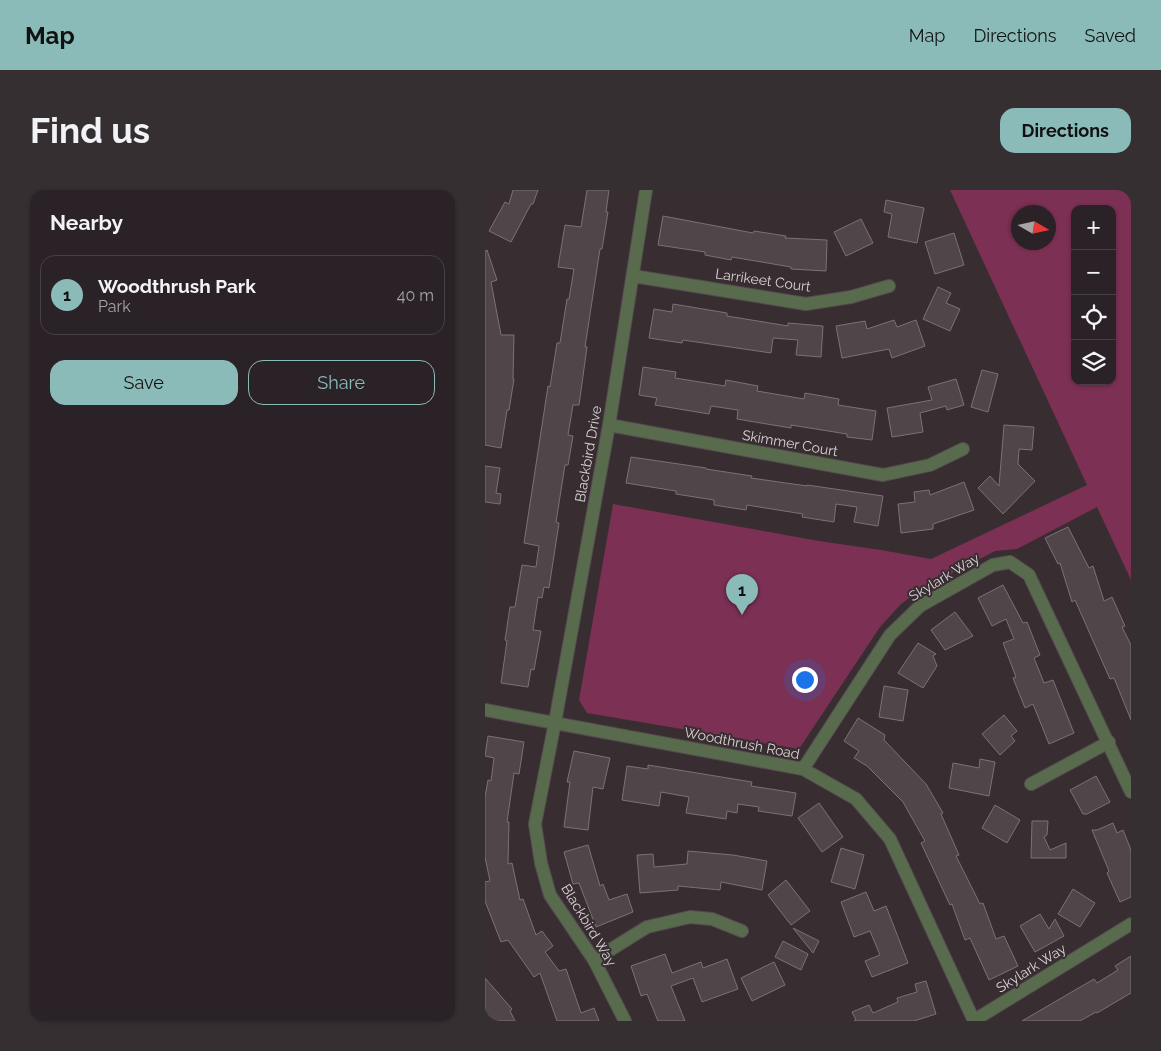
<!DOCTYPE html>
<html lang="en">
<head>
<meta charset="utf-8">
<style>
  :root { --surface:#2a2226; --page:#362f32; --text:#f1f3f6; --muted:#a5a4a7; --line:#463f43; --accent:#8bbbb9 }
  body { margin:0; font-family:Raleway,sans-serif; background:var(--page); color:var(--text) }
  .controls { position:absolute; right:15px; top:15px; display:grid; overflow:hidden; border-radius:10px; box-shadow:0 1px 4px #0004 }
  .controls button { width:45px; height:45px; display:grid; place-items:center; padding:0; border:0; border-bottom:1px solid var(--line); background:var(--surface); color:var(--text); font:25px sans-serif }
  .compass { position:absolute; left:526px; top:15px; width:45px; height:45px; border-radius:50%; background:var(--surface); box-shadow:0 1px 4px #0004; rotate:99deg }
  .you { position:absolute; left:319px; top:489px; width:18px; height:18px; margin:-12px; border:4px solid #fff; border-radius:50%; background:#1a73e8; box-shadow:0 0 0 8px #1a73e833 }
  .badge { display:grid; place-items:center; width:32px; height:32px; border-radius:50%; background:var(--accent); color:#111; font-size:16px; font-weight:700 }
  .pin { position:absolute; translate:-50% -41px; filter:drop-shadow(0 1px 2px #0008) }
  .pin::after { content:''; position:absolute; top:26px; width:18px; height:15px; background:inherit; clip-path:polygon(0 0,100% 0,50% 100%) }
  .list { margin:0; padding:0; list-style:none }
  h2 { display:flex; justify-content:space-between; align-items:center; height:65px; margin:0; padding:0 20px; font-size:21px }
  h2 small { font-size:16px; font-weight:400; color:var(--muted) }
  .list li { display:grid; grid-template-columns:32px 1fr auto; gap:15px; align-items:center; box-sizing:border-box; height:80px; margin:0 10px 10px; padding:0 10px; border:1px solid var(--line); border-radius:15px }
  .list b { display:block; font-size:19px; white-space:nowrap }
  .list p { margin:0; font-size:16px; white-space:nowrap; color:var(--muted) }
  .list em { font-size:16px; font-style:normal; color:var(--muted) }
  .actions { display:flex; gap:10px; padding:15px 20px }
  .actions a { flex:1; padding:11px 0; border:1px solid var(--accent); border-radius:15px; text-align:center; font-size:18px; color:var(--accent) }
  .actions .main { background:var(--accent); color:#111 }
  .icon { flex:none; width:28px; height:28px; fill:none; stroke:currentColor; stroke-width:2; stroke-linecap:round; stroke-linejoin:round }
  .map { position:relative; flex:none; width:646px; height:831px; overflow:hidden; border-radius:15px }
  header { display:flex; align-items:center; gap:30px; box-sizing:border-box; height:70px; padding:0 25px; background:var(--accent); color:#111 }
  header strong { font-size:24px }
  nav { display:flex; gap:28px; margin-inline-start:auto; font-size:18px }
  .intro { display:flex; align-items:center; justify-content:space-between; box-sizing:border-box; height:120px; padding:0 30px }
  h1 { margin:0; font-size:35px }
  .button { padding:12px 22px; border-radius:15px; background:var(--accent); color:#111; font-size:18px; font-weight:700 }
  main { display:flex; gap:30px; padding:0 30px }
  aside { flex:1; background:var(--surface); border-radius:15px; box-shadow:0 1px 4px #0004 }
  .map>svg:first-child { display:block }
</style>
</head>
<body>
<header>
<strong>Map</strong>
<nav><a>Map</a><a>Directions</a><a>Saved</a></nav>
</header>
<div class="intro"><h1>Find us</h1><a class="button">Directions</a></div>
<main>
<aside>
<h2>Nearby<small></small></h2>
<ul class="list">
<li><span class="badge">1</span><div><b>Woodthrush Park</b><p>Park</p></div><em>40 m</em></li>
</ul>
<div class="actions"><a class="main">Save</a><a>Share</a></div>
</aside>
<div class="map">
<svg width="646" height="831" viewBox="0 0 646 831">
  <rect width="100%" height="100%" fill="#382e32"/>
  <!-- green -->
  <path fill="#7c3053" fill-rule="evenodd" d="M465,0h181v390l-34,-73 -80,42 -22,2 -75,39 -19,14 -21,23 -81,122 -212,-36 -8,-13 34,-196 206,37 62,9 50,9 156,-74zM590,19h37v172h-37zM564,22v30h-30v-30z"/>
  <!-- building -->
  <path fill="#50464a" stroke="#7c7175" d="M28,0h25l-5,14h-2l-20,38 -22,-11 16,-29 4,2z
    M102,0h22l-3,22h2l-6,37h-2l-15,98h2l-8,58h-6l-5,30 5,1 -5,29h-3l-9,57 3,1 -10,65 -5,-1 -2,11 -4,-1 -5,33 8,1 -7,39 -3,-1 -3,18 -27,-4 6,-42 -2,-1 5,-33h5l7,-42 14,2 3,-21 -15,-3 24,-157 2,1 7,-44h3l7,-44h2l5,-30 -16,-2 7,-42 16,2z
    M401,10l38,8 -7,35 -29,-6 4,-23 -8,-2z
    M178,26l90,17 1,-2 32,5 -1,2 42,2 -1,31 -35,-2v-2l-59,-10 -1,3 -26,-5v-3l-47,-7z
    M376,29l12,24 -27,13 -12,-24z
    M469,43l10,32 -29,9 -10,-32z
    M2,60l10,30 -6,2 10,53h13l-1,44h1l-5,31h-2l-6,38 -16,-3v-194z
    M453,97l13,6 -5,10 14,6 -10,22 -27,-12z
    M188,114l54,9v3l61,10v-3l35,3 -2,31 -25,-2 2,-15 -25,-2 -2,15 -88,-13 -1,3 -33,-5 5,-29 18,3z
    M409,130l3,7 19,-7 9,26 -33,12 -3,-9 -47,9 -6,-32 29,-5 2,8z
    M158,177l33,5 -1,6 50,8 1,-6 32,6 -1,5 47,8 1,-6 34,6 -1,6 38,6 -4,29 -25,-3v-3l-56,-9v3l-54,-9 1,-9 -27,-4 -2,8 -54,-9 2,-7 -18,-3z
    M497,180l16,4 -10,38 -17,-5z
    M471,189l8,26 -17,5 -1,-4 -26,7 3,19 -31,5 -5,-29 45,-8 -4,-13z
    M519,235l30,2 -2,23 -13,-1 -1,15 17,17 -32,33 -25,-26 12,-12 9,10z
    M146,267l75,11v1l46,7 -1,2 56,8v-1l76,11 -5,30 -24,-4 3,-15 -21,-3 -2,18 -32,-5 1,-3 -56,-9 -1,5 -32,-5v-5l-38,-6v-3l-50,-8z
    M0,276l15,2 -4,25 5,1 -1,10 -15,-2z
    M479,292l10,28 -41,14v5l-32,4 -3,-29 17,-2 -1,-10 15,-2 1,5z
    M583,337l21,41 4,-2 11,35 8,-4 13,29 -3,1 9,18v75l-17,-42 -4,1 -35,-79 -3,2 -12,-39 -2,1 -13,-26z
    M518,395l20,38 4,-1 13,33 -6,3 10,25 9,-3 21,53 -25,11 -16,-40 -8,4 -12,-30 3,-1 -13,-34 11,-4 -8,-20 -14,7 -14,-28z
    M470,422l18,24 -28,14 -14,-20z
    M433,453l18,11 -3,2 4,10 -14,22 -25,-15z
    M399,496l24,4 -5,31 -24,-4z
    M519,525l13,16 -6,5 4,5 -15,14 -18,-21z
    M373,528l27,17 -1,5 42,44 17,29 -2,1 18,41 -3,1 24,48 3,-1 13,36 8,-3 14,30 -29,14 -19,-42 -5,2 -13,-36 -2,1 -29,-62 4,-2 -22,-39 -36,-36 -13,-8 5,-7 -15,-10z
    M3,546l36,6 -5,32 -5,-1 -7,49h2l-1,42 4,-1 8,37 3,-1 13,36 6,-4 11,15 -8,6 14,19 7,-2 15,44 13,-5 5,13h-42l-17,-48 -6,4 -26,-37 -7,2 -16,-41v-19l5,-1 -5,-24v-60l3,-17 3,1 3,-23 -9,-2z
    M89,561l36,7 -7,31 -10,-2 -5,43 -24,-3 6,-45h-3z
    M495,569l15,3 -6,34 -40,-8 4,-25 26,5z
    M163,575l104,17 -1,4 45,7 -4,23 -34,-5 1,-4 -21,-3 -1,9 -10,-2 -1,8 -40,-6 3,-16 -28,-5 -2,14 -37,-6 5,-34 21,3z
    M611,586l14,26 -23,12h-4l-13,-24z
    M334,613l24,34 -21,15 -24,-34z
    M510,615l25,15 -13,23 -25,-15z
    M547,631h16l-1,14 -3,2 6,13 16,-7v15h-35z
    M628,633l4,10 6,-3 8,20v47l-11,5 -13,-29 2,-2 -17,-41h5z
    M103,655l12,41 3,-2 6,16 18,-6 6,18 -37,15 -17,-44 -6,1 -9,-32z
    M356,658l23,7 -9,34 -24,-7z
    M203,661l45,4 34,6 -5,29 -41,-8 -1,8 -42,-4v4l-38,3 -3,-38 16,-1 1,13 33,-3z
    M301,690l24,31 -19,14 -23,-30z
    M588,699l22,14 -15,24 -22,-13z
    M381,702l8,19 12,-5 22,57 -36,14 -7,-16 15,-6 -10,-24 -16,6 -13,-35z
    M555,724l9,15 6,-10 9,17 -29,16 -15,-26z
    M308,738l26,13 -6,12z
    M298,751l25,13 -7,16 -26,-13z
    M180,764l7,19 29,-11 2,6 24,-9 11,30 -36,13 -9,-24 -22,8 14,35h-27l-11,-27 -6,2 -10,-30z
    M646,766v37l-34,20 -1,-1 -16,9h-58l72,-42 3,4 21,-13 -3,-4z
    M289,772l11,23 -33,16 -11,-23z
    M0,788l27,31 -2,2 5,10h-25l-5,-5z
    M441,791l10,33 -22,7h-60l2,-1 -4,-8 17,-7 4,8 25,-11 -1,-4 20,-6 -2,-8z"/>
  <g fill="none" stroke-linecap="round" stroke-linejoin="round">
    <defs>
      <path id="minor" d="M148,86l173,28 45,-7 38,-11
        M124,235l274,50 47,-10 33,-16
        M0,520l318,59 53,30 34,40 84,182
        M318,579l87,-134 30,-29 73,-41 17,-3 19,13 102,217
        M546,594l78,-42
        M109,770l53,-33 43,-10 22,2 30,12
        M140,831l-31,-61 -44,-65 -9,-32 -6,-39 20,-102 54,-297 37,-235
        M488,831l158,-97"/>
    </defs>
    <!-- minor casing -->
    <use href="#minor" stroke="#554c50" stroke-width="14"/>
    <!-- minor -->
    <use href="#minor" stroke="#596b4d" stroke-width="12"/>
  </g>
  <g text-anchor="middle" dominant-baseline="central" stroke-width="4" stroke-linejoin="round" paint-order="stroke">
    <!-- street labels -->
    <g font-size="14" fill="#dbd4d6" stroke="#382e32">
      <text transform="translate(278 90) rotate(8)">Larrikeet Court</text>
      <text transform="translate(305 253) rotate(10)">Skimmer Court</text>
      <text transform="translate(103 264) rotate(-80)">Blackbird Drive</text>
      <text transform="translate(459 387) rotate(-31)">Skylark Way</text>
      <text transform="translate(257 553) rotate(11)">Woodthrush Road</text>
      <text transform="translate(104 735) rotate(59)">Blackbird Way</text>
      <text transform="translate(546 778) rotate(-32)">Skylark Way</text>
    </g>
  </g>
</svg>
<div class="controls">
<button>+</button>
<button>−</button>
<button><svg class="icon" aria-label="locate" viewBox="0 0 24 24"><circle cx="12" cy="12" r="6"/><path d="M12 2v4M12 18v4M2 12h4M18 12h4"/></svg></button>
<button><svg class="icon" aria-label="layers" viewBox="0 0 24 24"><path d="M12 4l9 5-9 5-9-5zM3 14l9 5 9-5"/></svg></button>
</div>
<svg class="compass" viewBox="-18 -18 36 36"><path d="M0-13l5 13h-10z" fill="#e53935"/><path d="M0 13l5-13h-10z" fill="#a5a4a7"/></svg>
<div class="you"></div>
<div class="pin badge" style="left:257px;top:425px">1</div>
</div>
</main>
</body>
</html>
